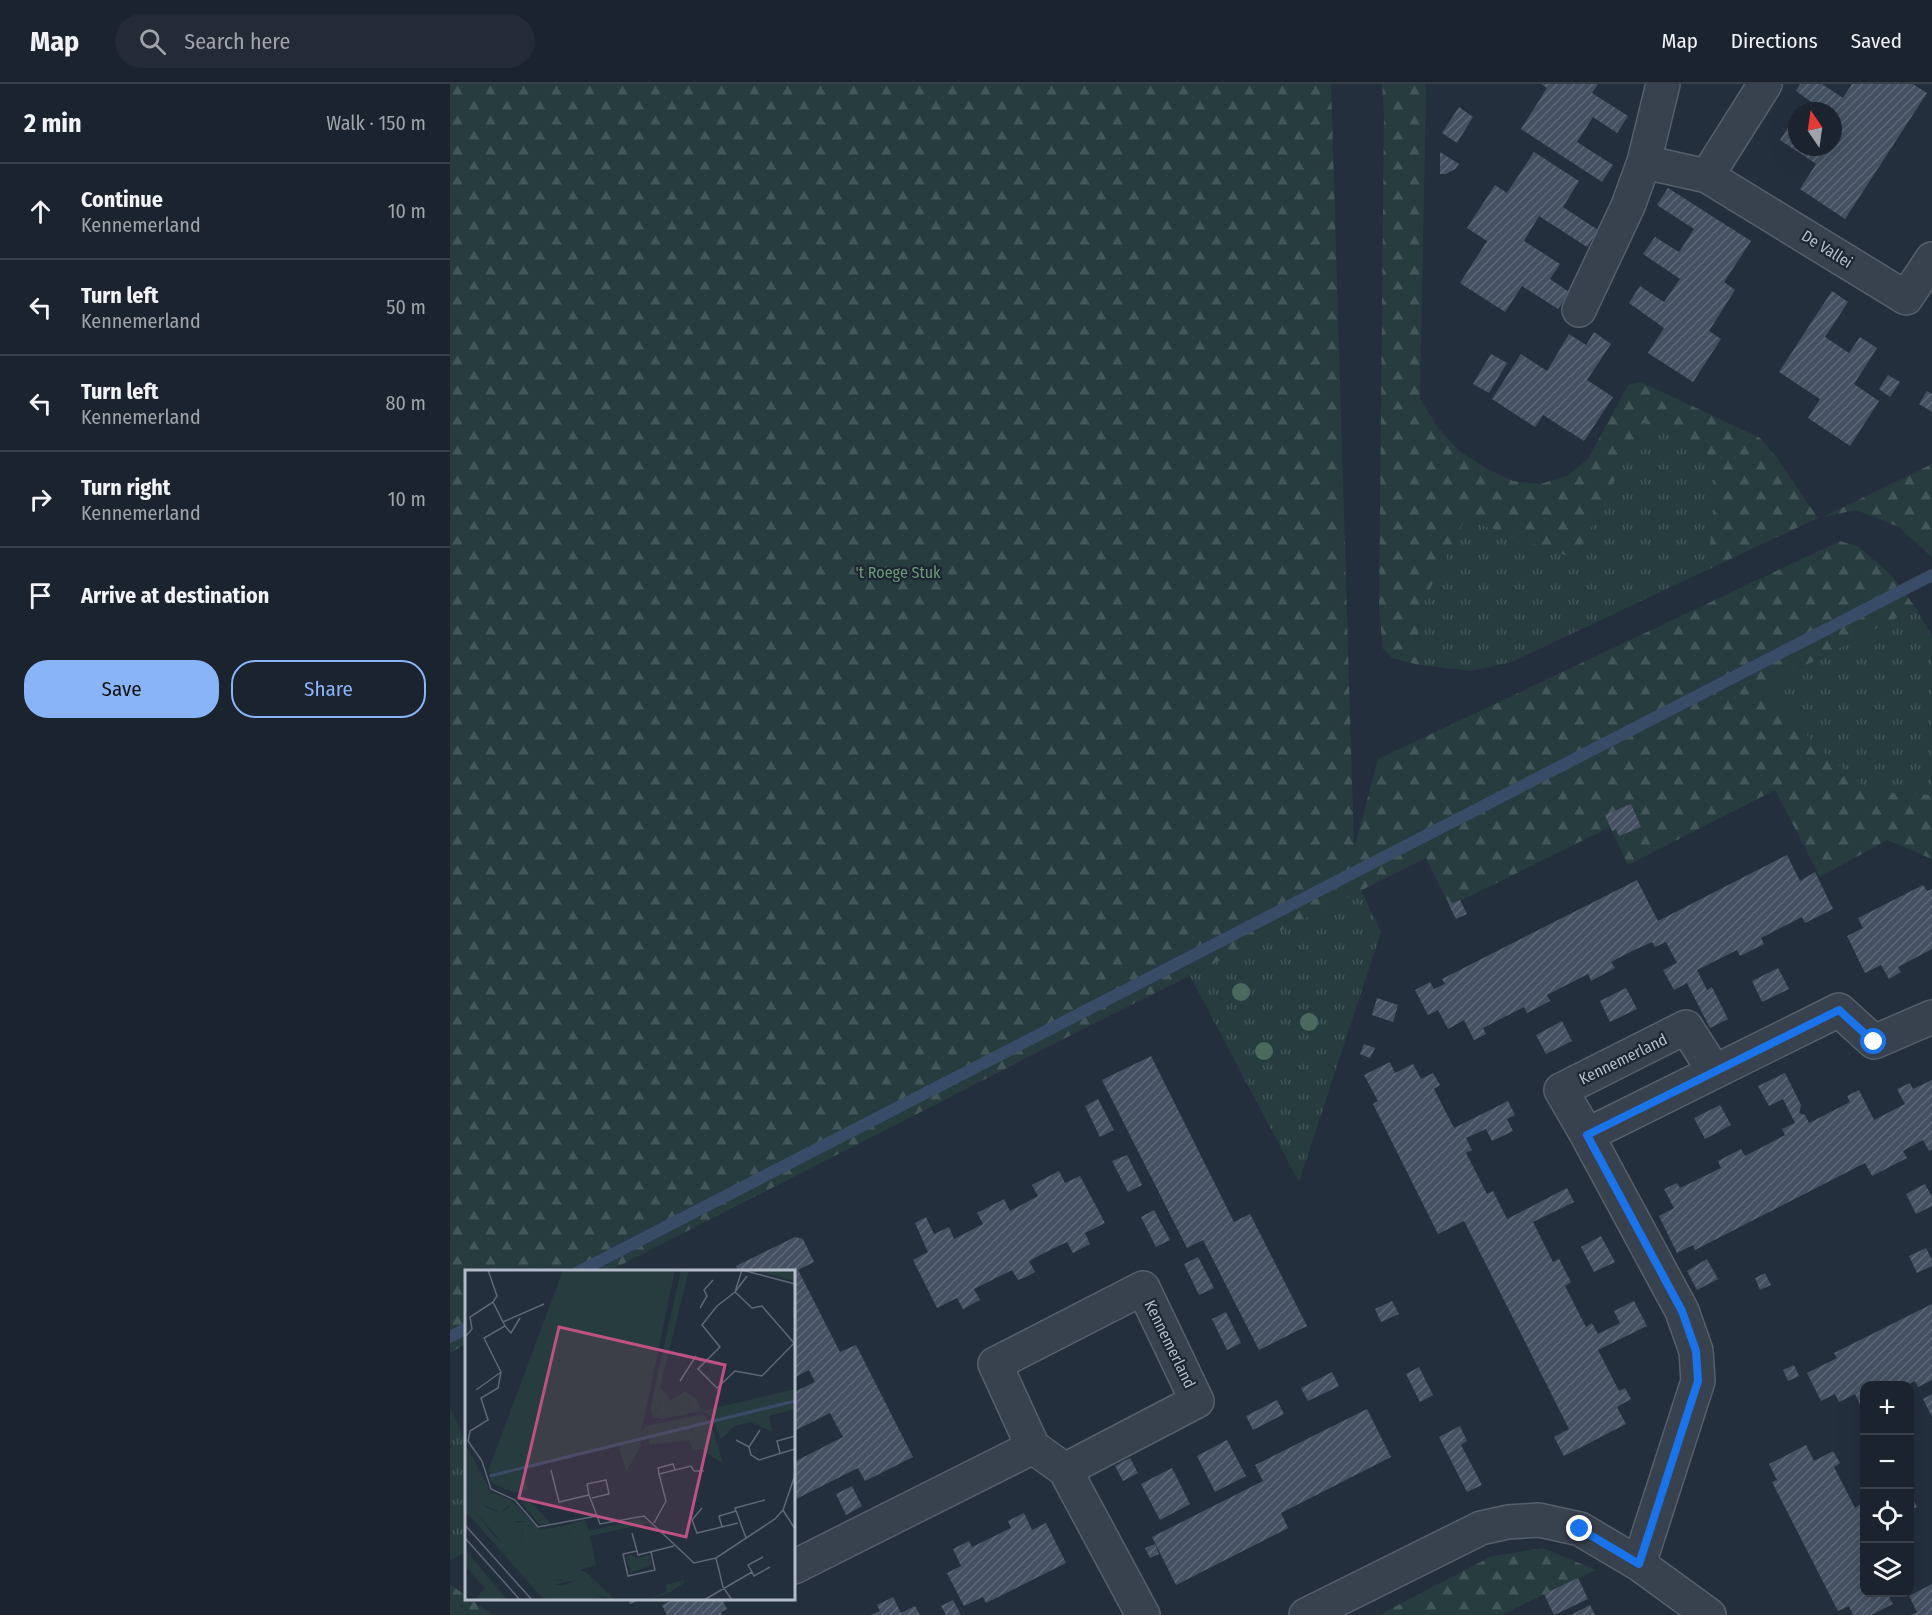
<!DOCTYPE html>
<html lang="en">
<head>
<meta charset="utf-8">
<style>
  :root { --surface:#1b232e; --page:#242b36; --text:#f1f3f6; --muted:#a0a4aa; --line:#39404a; --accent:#8ab4f8 }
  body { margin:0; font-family:"Fira Sans Condensed",sans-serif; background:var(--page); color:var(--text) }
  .controls { position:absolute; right:18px; bottom:18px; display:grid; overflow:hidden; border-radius:12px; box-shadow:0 6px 24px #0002 }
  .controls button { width:54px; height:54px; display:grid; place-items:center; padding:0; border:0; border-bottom:2px solid var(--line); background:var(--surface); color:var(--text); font:30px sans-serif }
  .compass { position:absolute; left:1338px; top:18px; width:54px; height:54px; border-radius:50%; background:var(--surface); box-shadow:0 6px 24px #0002; rotate:347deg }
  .stop { position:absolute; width:18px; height:18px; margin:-14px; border:4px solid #1a73e8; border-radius:50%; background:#fff }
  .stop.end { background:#1a73e8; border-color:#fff; box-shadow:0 2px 6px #0008 }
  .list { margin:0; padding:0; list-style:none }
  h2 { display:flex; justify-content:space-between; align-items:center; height:78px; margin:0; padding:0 24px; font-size:26px }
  h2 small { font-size:20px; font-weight:400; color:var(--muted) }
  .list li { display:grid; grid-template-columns:39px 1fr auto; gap:18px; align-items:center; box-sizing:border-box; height:96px; padding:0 24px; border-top:2px solid var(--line) }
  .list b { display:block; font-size:22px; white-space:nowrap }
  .list p { margin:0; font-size:20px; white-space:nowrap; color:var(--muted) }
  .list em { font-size:20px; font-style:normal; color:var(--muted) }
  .actions { display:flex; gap:12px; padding:18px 24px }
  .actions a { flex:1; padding:14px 0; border:2px solid var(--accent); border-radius:24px; text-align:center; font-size:21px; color:var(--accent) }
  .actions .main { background:var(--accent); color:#111 }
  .icon { flex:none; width:33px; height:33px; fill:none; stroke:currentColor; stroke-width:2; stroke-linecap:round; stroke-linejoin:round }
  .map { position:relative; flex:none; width:1482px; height:1531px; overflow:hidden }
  header { display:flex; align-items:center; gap:36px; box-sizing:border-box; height:84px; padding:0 30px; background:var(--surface); border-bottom:2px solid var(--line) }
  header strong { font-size:28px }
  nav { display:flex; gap:33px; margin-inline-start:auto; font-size:21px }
  .search { width:420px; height:54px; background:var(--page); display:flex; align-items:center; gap:15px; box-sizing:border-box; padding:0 21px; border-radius:33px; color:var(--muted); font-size:22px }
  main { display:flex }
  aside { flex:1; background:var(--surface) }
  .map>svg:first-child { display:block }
</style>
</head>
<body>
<header>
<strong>Map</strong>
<div class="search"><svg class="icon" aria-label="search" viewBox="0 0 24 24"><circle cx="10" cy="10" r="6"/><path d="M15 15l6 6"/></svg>Search here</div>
<nav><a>Map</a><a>Directions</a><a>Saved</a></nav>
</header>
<main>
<aside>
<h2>2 min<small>Walk · 150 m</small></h2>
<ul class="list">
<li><svg class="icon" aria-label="ahead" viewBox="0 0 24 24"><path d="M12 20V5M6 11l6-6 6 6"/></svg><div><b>Continue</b><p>Kennemerland</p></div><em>10 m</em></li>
<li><svg class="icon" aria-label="left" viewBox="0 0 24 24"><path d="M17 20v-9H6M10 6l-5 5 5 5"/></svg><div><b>Turn left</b><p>Kennemerland</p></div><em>50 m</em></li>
<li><svg class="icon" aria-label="left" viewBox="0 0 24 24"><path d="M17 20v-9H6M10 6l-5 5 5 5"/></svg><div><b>Turn left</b><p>Kennemerland</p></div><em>80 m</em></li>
<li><svg class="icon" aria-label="right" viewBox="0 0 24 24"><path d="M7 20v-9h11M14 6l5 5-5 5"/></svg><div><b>Turn right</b><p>Kennemerland</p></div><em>10 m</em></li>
<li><svg class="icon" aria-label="arrive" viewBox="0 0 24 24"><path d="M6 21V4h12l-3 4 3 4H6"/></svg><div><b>Arrive at destination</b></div></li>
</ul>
<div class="actions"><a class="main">Save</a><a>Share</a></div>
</aside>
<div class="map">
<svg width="1482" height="1531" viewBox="0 0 1482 1531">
  <defs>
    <pattern id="grass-tufts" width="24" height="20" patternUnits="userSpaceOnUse" patternTransform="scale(1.5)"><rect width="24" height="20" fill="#263c3f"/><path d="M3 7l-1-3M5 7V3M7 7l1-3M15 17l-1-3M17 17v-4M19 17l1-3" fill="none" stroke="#435659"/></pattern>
    <pattern id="forest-firs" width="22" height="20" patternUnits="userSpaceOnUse" patternTransform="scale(1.5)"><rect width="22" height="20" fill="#263c3f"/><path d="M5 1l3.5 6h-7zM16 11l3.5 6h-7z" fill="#435659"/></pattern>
    <pattern id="building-hatch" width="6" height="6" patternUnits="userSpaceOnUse" patternTransform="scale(1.5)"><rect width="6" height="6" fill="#455162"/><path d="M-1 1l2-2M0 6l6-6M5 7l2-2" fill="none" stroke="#5d6877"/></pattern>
  </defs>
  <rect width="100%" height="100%" fill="#242f3e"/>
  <!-- grass -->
  <path fill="url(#grass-tufts)" d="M1192,339l22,4 24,11 21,18 7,34 -9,80 -195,92 -41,9 -52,-6 -1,-52 47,-94 111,39z
    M1466,524l16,29v158l-63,-4 -53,-45 -50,-60z
    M911,806l20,42 -82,250 -109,-206z
    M0,1325l16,32v111l-16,8z"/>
  <!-- forest -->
  <path fill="url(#forest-firs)" d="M0,0h881l23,765 24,-90 462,-218 19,6 32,28 25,33 -150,78 50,60 53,45 63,4v64l-45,-19 -67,37 -45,-87 -147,75 -18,-38 -160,79 -24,-48 -329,164 -488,249 -143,1v72l-16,9z
    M932,0h44l-6,315 17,27 21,24 29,19 26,12 27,3 27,-8 21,-17 40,-74 13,-3 119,56 17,20 41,60 -111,52 9,-80 -7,-34 -21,-18 -24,-11 -22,-4 -66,136 -111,-40 -47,94 1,52 -27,-7 -9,-9 -4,-41 5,-493z
    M1482,380v93l-33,-30 -43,-17 -33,7z
    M1093,1464l53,22 -95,45h-122l113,-59z
    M0,1500l16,12v2l4,1 23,16h-43z"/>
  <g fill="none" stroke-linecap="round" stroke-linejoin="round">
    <!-- stream -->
    <path stroke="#394c67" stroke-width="12" d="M128,1188l1354,-697
      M0,1253l16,-8"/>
  </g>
  <!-- building -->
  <path fill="url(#building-hatch)" d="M1091,0h57l-6,9 36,23 -11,17 -24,-16 -16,25 36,23 -11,17 -81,-53 26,-41z
    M1350,0h22l21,14 9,-14h61l14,9 -82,126 -45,-30 16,-25 -36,-24 11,-17 6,4v20h36v-36h-9l-28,-20z
    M1009,23l14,10 -16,26 -15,-10z
    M990,68l19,12 -4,5 -9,5h-6z
    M1084,68l45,29 -16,26 35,23 -11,17 -48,-31 -15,25 36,23 -10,15 19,13 -11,17 -36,-23 -17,26 -45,-29 27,-42 -20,-13 28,-43 12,8z
    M1218,104l83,53 -27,41 11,8 -26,41 12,8 -28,43 -45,-29 16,-25 -35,-25 11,-17 24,16 16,-23 -37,-25 12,-17 24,15 15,-23 -37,-24z
    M1382,207l16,11 -23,35 24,16 11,-16 17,11 -23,36 25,17 -29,45 -42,-28 12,-19 -41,-27z
    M1144,248l17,12 -24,36 26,17 -29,44 -41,-26 -8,12 -43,-28 29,-45 26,17 22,-37 17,11z
    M1041,270l16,9 -18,30 -16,-9z
    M1438,291l12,7 -10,15 -11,-8z
    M1477,307l5,3v18l-13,-8z
    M1181,720l10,23 -22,9 -3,-7 -4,2 -7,-16z
    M1337,771l13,26 15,-9 18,37 -28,14 -3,-6 -41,21 3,6 -24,12 -3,-6 -40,20 10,20 5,-3 16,32 -18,9 -23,-45 -13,7 -11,-20 14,-7 -11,-21 -11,5 -3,-5 -20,9 -21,11 4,6 -24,13 -3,-7 -41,21 3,6 -23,12 -3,-6 -41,21 3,6 -12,6 -10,-20 -16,9 -10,-19 -10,5 -13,-25 15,-8 4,7 11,-5 -3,-5 195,-99 21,41z
    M1473,801l4,6 5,-2v60l-34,18 3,5 -12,7 -8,-14 -16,8 -18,-37 16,-8 -5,-10z
    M1010,816l7,14 -11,5 -7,-14z
    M1328,884l11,21 -27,13 -10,-21z
    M1176,904l11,21 -27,13 -10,-21z
    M927,914l21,7 -5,17 -21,-7z
    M1112,937l10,20 -26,13 -10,-19z
    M914,960l11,4 -5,10 -10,-4z
    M701,972l83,166 16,-8 57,112 -48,24 -56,-110 -16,8 -85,-168z
    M940,978l5,11 18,-9 8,15 12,-6 7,12 -6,4 20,39 54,-27 7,14 -8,4 6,12 -21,10 -6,-12 -20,9 6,12 -6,3 21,41 6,-3 14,28 60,-31 7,14 -41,20 20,40 6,-3 12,23 -6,4 21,41 6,-4 6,11 22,-11 -6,-12 20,-10 13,25 -49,24 21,41 6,-3 6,11 -14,8 9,17 -62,32 -10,-19 15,-8 -105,-208 -26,13 -65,-130 5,-3 -14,-26z
    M1335,989l16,32 -2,8 6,2 4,8 41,-21 -3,-6 12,-6 15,30 31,-16 -8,-15 13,-6 3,6 19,-9v69l-3,2 -6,-11 -20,11 4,7 -35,18 -7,-13 -170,87 -2,-5 -16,8 -18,-37 15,-8 -10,-19 13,-6 3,5 41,-20 -3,-7 23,-12 4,7 40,-21 -3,-6 13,-6 -12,-24 -14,7 -11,-20z
    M648,1015l16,31 -14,7 -15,-31z
    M1270,1021l11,20 -26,14 -11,-21z
    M677,1071l15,30 -14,7 -16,-31z
    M609,1087l6,12 15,-7 25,47 -20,10 5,11 -17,9 -6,-11 -19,9 -19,10 6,11 -9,5 -8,3 -6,-10 -38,19 6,11 -17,9 -6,-11 -20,10 -24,-48 15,-8 -13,-29 11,-6 8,17 15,-7 5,12 29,-15 -6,-11 27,-14 6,12 28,-15 -6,-11z
    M1475,1100l7,13v9l-16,8 -10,-20z
    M704,1126l16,30 -14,7 -15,-30z
    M1151,1152l14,26 -21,10 -13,-25z
    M345,1153l8,2 11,23 -16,8 42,82 16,-7 57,112 -48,24 -7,-13 -62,31 -2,-4v-33l49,-25 -13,-24 -36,18v-39l21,-10 -6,-12 -15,8v-106h-55l-3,-6z
    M1476,1164l6,12v6l-15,7 -8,-17z
    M748,1173l16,31 -15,7 -15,-31z
    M1257,1175l11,20 -21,11 -10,-19z
    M1315,1189l6,12 -11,5 -5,-12z
    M942,1217l7,13 -18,8 -6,-13z
    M1482,1220v76l-14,7 -3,-6 -9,5h-42v27l-9,-19 -16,8 -4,-8 -14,7 -14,-28 30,-15 -3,-5z
    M776,1228l15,31 -14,7 -15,-31z
    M1344,1281l5,11 -11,5 -5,-11z
    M969,1283l14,28 -13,7 -14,-28z
    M882,1288l7,14 -31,15 -7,-13z
    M1482,1310v23l-9,-18z
    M827,1316l7,14 -31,16 -7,-14z
    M917,1325l24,48 -110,56 7,15 -112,57 -24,-48 111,-56 -8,-16z
    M1010,1342l7,15 -6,4 21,40 -15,7 -28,-55z
    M777,1356l19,36 -31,16 -18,-36z
    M1356,1361l8,16 19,-10 7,12 -6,4 21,41 6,-4 3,8v81h23l6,11 -22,11h-18l-4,-9 -11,5 -66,-129 5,-2 -8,-16z
    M680,1374l8,15 -15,8 -8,-15z
    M722,1384l18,36 -30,16 -19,-36z
    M402,1402l10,20 -16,9 -10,-21z
    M1460,1409l7,14 -7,3z
    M574,1429l8,17 14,-7 20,40 -80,40 -3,-6 -19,9 -17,-33 14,-7 -8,-17 16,-8 3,6 39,-19 -3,-7z
    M705,1460l4,10 -9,4 -5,-10z
    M1128,1494l10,21 -34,16 -10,-21z
    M1482,1500v31h-21l6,-3 -8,-16z
    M443,1513l8,16 14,-7 5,9h-49l9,-4 -3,-6z
    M177,1515h15l-12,5z
    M225,1515h26l1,2 6,-2h14l5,10 -6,3 1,3h-55l-5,-10z
    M503,1516l8,15h-15l-5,-9z
    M1140,1521l5,10h-24z"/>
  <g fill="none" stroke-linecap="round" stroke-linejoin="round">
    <defs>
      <path id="minor" d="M1315,0l-58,92 199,122 26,-39
        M1194,78l63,14
        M1129,226l49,-104 16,-44 19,-78
        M1137,1051l-26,-45 125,-63 28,44
        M583,1363l-38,-83 148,-76 54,113 -132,69
        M1189,1480l59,-183 -2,-30 -14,-40 -95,-176 252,-125 35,32 58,-25
        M344,1483l239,-120 32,23 78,145
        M856,1531l175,-87 27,-6 31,-2 41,9 59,35 70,51"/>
    </defs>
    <!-- minor casing -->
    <use href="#minor" stroke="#565f6c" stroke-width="36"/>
    <!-- minor -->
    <use href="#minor" stroke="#38414e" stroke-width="33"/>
  </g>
  <!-- trees -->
  <g fill="#4b6a5d">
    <circle cx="791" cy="908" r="9"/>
    <circle cx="859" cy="938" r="9"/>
    <circle cx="814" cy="967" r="9"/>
  </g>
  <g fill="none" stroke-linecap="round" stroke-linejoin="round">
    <!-- route -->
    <path stroke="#1a73e8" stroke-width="8" d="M1130,1445l59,35 59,-183 -2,-30 -14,-40 -95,-176 252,-125 35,32"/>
  </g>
  <g text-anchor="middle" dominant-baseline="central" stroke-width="4.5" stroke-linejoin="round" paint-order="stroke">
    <!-- street labels -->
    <g font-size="16" fill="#b4bcc9" stroke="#1d2633">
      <text transform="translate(1377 165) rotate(32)">De Vallei</text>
      <text transform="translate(1173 975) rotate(-26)">Kennemerland</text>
      <text transform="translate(720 1260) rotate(64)">Kennemerland</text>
    </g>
    <!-- park labels -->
    <g font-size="16" fill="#6b9a76" stroke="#1d2633">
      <text x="448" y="488">'t Roege Stuk</text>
    </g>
  </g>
  <!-- overview -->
  <g transform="translate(15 1186)">
    <rect width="330" height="330" fill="#242f3e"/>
    <path d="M287,0h43v11l-11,-3zM219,126l7,5 -4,13 -24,5 -10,-2 9,-15 11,7zM245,153l7,19 -9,3 -8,-2 -9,-15zM175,171l1,5 -15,26 -7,-26zM58,200l6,20 -15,3 -22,-10 -2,-5zM19,208l7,14 20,8 29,30 27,-5 12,44 9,5 -3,4 -31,7 -9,5 10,10h-11l-79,-89v-12zM3,232l12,1 21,10 7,-7 18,15 -11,2 8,7 -2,16 44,19 -3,16 -12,-1 -56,-44zM0,279l22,27 21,24h-34l11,-12 -20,-22zM120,316l15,11 10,3h-42l1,-7z" fill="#263c3f" fill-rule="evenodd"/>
    <path d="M98,0h112l-34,163 5,-7 57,-12 7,9 -19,6 9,14 17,-1 6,22 -22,-15 -9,2 -3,-11 -39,5 -2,-6 -158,39 -2,-7zM216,0h8l-29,117 11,13 14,-9 12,9 4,11 -14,3 4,-13 -7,-5 -11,13 -12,-7 -8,15 -3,-8zM330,119v20l-26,7 3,16 -21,-10 -17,4 -13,14 -9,-23 -10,-6zM0,174l19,34 -19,21zM49,223l21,13 17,19 -13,-1zM11,226l11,12 14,5 12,-8 14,16h-12l8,9 -2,16 47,20 1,12 -31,6 -71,-82zM173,249l11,4 -59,13 6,29 -17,5 -12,-45 18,-5 4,11zM165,284l6,4 14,-3 2,10 -21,8 -5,-15zM123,304l27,26 -22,-6 -7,-8 -15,6 -3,8h-13l-10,-10 6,-5h14zM218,310l1,3 -13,9 -23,8 19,-9 -1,-6z" fill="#263c3f"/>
    <path fill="none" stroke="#394c67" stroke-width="3" d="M25,206l305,-75"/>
    <path fill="none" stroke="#5e6776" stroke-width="1.5" d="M23,0l9,26 -4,6 12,24 -21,12 17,34 -3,16 -17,10 7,22 -18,11 -2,10 14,20 9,28 24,11 23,27 59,-11M277,0l-7,22 -18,14 -15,19 18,22 -22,22 19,19 18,-17 27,5 33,-34M277,0l53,14M282,6l-12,16 17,16 10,-2 32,37M235,38l7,-12 -3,-6 9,-10M38,52l41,-18M40,56l6,7 9,-15M0,67l7,-8 -2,-12 23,-15M215,111l16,-25M11,120l25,-18M271,170l13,7 11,-17M284,177l2,8 8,5 36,-11M315,183l-3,-12 18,-5M86,200l8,32 30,-7 11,29 44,-8 50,47 22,-5 59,-39 8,-9 12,-35M194,204l-1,-6 15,-4 2,6M124,225l-2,-11 19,-4 3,14 -17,4M237,238l-10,12 5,13 41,-10M318,240l12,19M189,253l12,-22 -7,-27 32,-8 3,5h10M0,255l67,75M257,257l-3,-11 17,-5M167,263l5,18M0,268l55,62M281,268l-11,-30 30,-8M186,282l4,18 -27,6 -5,-22 14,-3 1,4 36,-9M251,288l7,29 9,13M287,302l-4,-7 15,-8M287,302l2,4 16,-9M239,330l48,-28"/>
    <path fill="#bd5182" fill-opacity="0.15" stroke="#bd5182" stroke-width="3" d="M94,57l166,38 -39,172 -167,-39z"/>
    <rect width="330" height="330" fill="none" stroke="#b4bcc9" stroke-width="3"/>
  </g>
</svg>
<div class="controls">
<button>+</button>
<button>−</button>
<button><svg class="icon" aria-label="locate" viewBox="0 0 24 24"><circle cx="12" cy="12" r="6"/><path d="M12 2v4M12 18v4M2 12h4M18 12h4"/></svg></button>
<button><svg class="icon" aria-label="layers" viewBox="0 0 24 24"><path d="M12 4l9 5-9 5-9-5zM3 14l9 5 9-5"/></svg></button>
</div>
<svg class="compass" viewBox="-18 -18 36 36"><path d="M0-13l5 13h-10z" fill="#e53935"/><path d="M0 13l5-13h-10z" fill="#a0a4aa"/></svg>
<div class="stop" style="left:1424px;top:958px"></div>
<div class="stop end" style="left:1130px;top:1445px"></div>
</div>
</main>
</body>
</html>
